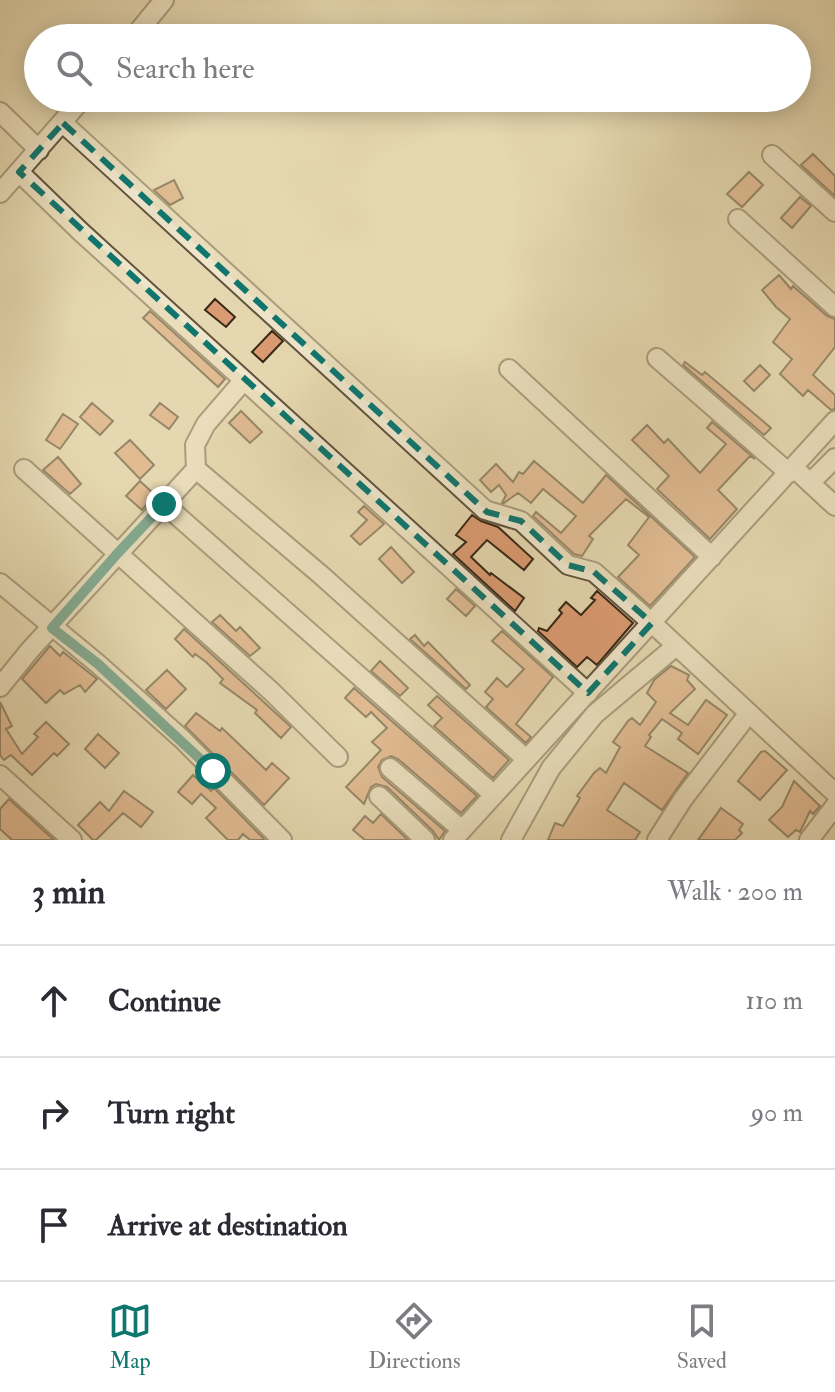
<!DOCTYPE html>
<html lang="en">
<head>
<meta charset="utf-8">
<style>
  :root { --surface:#fff; --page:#f7f7f7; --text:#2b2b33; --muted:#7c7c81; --line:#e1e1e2; --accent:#0f766e }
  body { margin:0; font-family:"IM FELL Double Pica",serif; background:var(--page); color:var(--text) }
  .stop { position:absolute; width:24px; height:24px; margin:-18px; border:6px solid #0f766e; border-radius:50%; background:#fff }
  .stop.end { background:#0f766e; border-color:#fff; box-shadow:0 2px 8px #0008 }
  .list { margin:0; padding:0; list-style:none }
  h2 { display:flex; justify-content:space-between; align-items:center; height:104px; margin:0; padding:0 32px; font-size:34px }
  h2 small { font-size:26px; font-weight:400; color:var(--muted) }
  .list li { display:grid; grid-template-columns:52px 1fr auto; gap:24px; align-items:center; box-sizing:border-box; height:112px; padding:0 32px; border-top:2px solid var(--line) }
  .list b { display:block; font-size:30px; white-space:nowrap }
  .list em { font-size:26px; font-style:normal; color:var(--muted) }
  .icon { flex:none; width:44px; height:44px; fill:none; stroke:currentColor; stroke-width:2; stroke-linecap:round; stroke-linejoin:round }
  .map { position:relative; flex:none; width:835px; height:840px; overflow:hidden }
  .search { position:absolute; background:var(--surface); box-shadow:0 4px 20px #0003; left:24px; right:24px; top:24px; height:88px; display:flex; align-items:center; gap:20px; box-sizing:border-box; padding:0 28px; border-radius:44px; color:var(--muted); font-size:30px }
  .sheet { height:440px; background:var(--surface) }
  nav { display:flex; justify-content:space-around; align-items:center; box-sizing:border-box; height:112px; border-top:2px solid var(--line); background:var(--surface); font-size:22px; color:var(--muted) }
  nav a { display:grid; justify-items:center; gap:4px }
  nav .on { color:var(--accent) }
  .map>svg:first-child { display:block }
</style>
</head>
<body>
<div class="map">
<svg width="835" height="840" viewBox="0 0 835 840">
  <rect width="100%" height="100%" fill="#e5d7af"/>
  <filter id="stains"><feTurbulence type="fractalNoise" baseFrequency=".0025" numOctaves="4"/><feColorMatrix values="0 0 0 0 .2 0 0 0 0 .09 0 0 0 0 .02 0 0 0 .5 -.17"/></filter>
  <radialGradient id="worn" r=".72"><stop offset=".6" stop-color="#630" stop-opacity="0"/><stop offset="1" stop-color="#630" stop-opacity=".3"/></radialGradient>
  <!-- building -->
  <path fill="#db9b72" stroke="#372816" stroke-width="2" d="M813,154l22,22v20l-34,-31z
    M749,172l14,13 -21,22 -15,-13z
    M174,180l9,18 -13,7 -16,-15z
    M800,197l11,9 -19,22 -11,-10z
    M779,275l12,14 2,-3 34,30 8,3v28l-22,28 22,20v14l-4,1 -23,-20 -5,6 -23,-22 12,-15 -19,-17 17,-23 -14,-12 -14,-17z
    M215,299l20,18 -9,10 -21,-17z
    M150,311l75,68 -7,8 -75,-69z
    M272,331l11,10 -20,21 -11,-10z
    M685,362l17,13 3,-3 66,56 -7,7 -81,-70z
    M760,365l10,10 -16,16 -10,-10z
    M92,403l21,18 -13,14 -20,-18z
    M160,403l18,14 -9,12 -19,-14z
    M241,411l21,21 -12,11 -21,-20z
    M63,414l15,10 -18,25 -14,-9z
    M712,422l43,37 -5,-3 -32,34 19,19 -27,30 -53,-50 12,-13 -37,-36 15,-15 17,18 4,-4 32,34 26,-29 -19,-16z
    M130,440l24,25 -14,14 -25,-26z
    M58,457l23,27 -11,10 -27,-24z
    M534,461l49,42 23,-28 89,82 -45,49 -32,-29 21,-22 -11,-10 21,-28 -23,-18 -37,37 4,3 -11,17 -8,-2 -41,-38 3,-4 25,21 15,-17 -33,-27 -12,14 -13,-10 -14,10h-2l4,-8 -7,-10 -8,7 -11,-12 16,-16 17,18 6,-10 4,2z
    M140,481l15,14 -13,15 -16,-14z
    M364,506l20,18 -24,21 -9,-9 16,-16 -9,-8z
    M472,515l9,6 17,6 35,32 -9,11 -37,-30 -16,17 19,18 1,-2 33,25 -9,13 -62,-57 13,-12 -10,-7z
    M391,547l23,25 -12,11 -23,-24z
    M456,589l19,17 -9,10 -19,-17z
    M597,591l36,32 -36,42 -10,-8 -10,10 -39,-36 1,-3 8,3 15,-18 -3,-3 7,-8 15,13 14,-15 -4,-2z
    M220,615l16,16 4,-4 20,21 -10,8 -38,-34z
    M184,629l107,98 -10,11 -26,-25 2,-3 -37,-27 3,-4 -17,-17 -11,-8 -2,3 -18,-18z
    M502,631l51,46 -37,47 15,13 -5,6 -40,-36 7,-8 -8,-7 12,-14 10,9 17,-18 -32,-28z
    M415,635l9,11 4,-4 42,43 -4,4 -56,-50z
    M50,646l10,10 3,-4 34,27 -12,13 -5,-7 -16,9 -4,-4 -14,13 -24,-24z
    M380,661l28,27 -8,8 -29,-25z
    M671,666l18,9 -2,5 8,9 -25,24 18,12 18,-25 21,15 -29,39 -20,-15 4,-6 -20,-14 -13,16 2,2 -6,9 43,27 -26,37 -38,-27 -17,27 33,22 -5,8h-87l7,-17 8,3 17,-28 -3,-2 17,-23 6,-5 6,5 14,-26 -7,-5 15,-21 4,-3 8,7 16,-23 -9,-9 7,-13z
    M167,670l19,19 -20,20 -20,-19z
    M354,688l123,108 -16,17 -63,-54 -7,-3 -9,4 -4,7 4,10 63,54 -6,9 -6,-9 -46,-44 -11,-3 -5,3 -7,17 -18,-17 35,-37 -9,-8 15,-14 -16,-16 -5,5 -21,-19z
    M437,696l72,64 -16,18 -59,-52 8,-8 -14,-13z
    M0,702l12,24 -6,3 16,25 16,-17 -4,-3 12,-12 23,22 -12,12 -3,-3 -22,22 -21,-20 -7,5 -4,-5z
    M196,713l24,18 2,-3 44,42 6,-7 17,15 -25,27 -79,-79z
    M98,734l21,19 -14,15 -20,-19z
    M765,751l22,19 -27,30 -22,-19 23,-29z
    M193,775l18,16 3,-3 51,52h-15l-7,-6 -5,6h-10l-22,-22 10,-10 -15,-14 -9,10 -14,-12z
    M794,781l26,25 -7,8 -3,-3 -10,21 -4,-2 -8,7 -19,-17 13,-13z
    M124,791l29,21 -12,15 -18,-14 -27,27h-3l-15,-15 22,-23 9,9z
    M9,799l45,41h-42l-12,-11v-20z
    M721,808l22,16 -4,6 3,3 -7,7h-37z
    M381,814l27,26h-43l-12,-10 12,-14 8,7z"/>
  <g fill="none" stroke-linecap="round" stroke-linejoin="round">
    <defs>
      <path id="minor" d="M133,38l31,-38
        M0,112l39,38
        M63,123l422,387 36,11 47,44 26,7 58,51 183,170
        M772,155l63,57
        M19,172l62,60 507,461
        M0,193l83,-95
        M738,219l97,88
        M657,358l132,115
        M509,369l203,188
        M794,468l41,38
        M24,469l248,223 66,65
        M196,469l125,106 205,184
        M810,483l25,-25
        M164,504l330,291
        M0,583l98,81 84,75 100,101
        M0,687l30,-37 166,-181 -1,-24 11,-21 38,-44
        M390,768l72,62
        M0,775l72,65
        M379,796l46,44
        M453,840l382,-419
        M511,840l40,-72 44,-54 81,-68
        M657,840l26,-41 66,-86
        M809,840l26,-34"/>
    </defs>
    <!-- minor casing -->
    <use href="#minor" stroke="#62543c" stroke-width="22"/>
    <!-- minor -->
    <use href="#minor" stroke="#eee5cb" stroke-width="18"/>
  </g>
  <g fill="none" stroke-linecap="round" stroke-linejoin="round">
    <!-- route -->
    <path stroke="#0f766e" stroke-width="10" d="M164,504l-47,50 -65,74 46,36 115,107"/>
  </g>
  <!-- marked area -->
  <path d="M0 0H835V840H0ZM63,123l424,389 34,9 47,44 26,7 58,51 -64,70 -569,-521z" fill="#e5d7af" fill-opacity=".55" fill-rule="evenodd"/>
  <path fill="none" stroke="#0f766e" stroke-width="6" stroke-dasharray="16 10" stroke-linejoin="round" d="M63,123l424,389 34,9 47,44 26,7 58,51 -64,70 -569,-521z"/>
  <rect width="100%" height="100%" filter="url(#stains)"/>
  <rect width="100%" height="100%" fill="url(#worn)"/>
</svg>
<div class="stop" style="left:213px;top:771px"></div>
<div class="stop end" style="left:164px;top:504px"></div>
<div class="search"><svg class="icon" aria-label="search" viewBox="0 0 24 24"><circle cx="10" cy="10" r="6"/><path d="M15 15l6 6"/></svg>Search here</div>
</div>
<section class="sheet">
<h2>3 min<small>Walk · 200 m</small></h2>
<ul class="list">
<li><svg class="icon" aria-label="ahead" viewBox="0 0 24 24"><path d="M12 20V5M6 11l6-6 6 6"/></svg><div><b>Continue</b></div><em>110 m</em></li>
<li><svg class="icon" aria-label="right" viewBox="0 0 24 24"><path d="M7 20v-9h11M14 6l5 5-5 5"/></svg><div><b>Turn right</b></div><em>90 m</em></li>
<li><svg class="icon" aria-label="arrive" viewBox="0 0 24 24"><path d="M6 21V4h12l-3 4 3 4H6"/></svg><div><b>Arrive at destination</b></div></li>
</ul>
</section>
<nav>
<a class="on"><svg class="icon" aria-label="map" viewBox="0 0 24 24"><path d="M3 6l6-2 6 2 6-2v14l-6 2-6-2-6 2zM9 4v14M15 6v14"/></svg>Map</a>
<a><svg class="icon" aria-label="directions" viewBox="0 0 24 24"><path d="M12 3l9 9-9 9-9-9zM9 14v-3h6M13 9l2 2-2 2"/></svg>Directions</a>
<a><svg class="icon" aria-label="saved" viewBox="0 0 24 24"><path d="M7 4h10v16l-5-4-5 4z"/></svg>Saved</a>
</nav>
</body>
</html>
